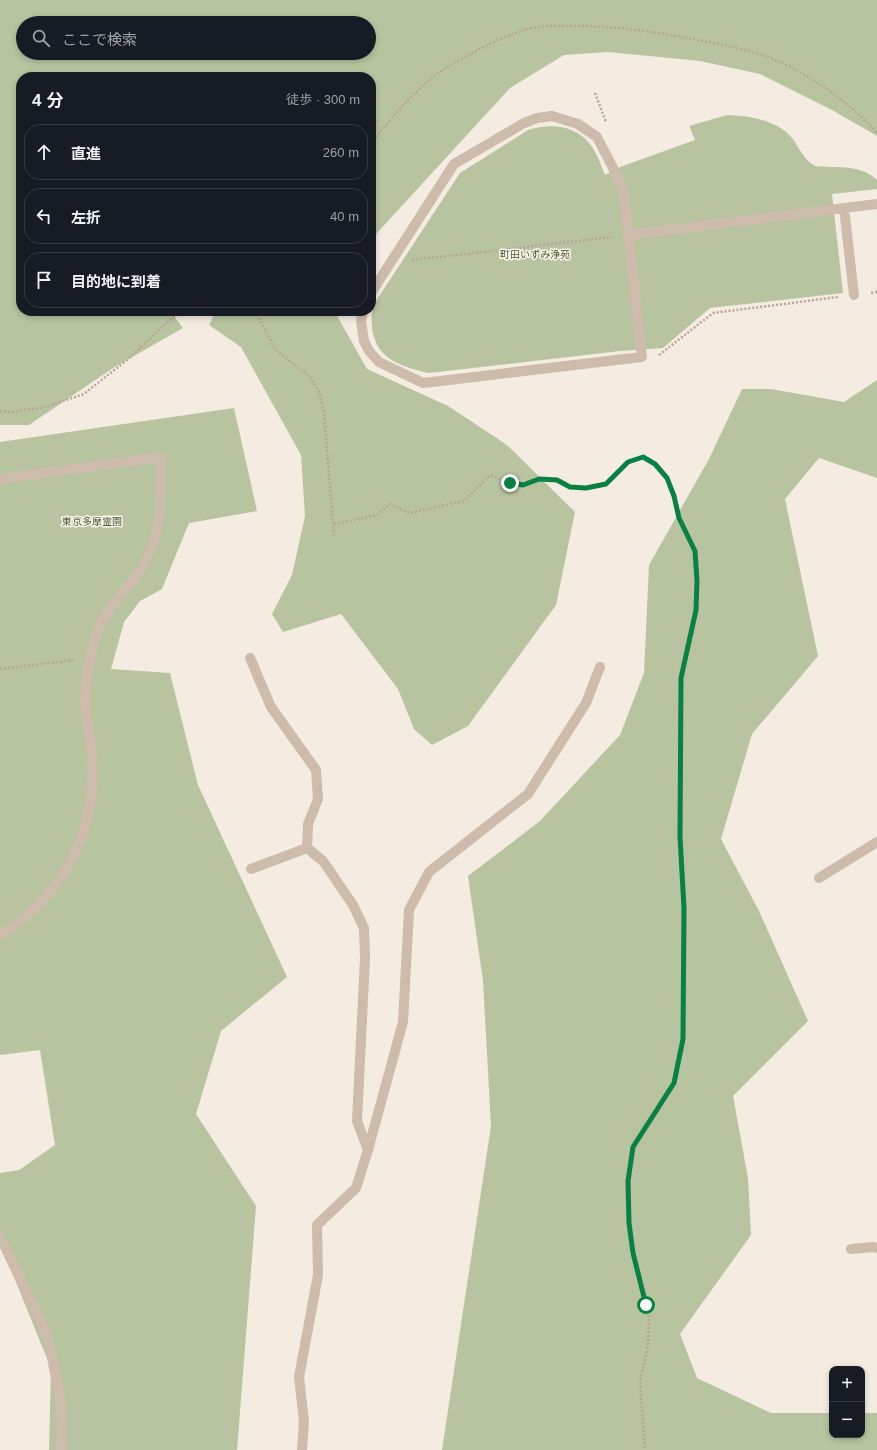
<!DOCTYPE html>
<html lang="ja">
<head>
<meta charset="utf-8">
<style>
  :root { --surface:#171b24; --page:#20242c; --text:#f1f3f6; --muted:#9ea1a6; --line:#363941 }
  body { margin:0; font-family:Arial,"Noto Sans JP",sans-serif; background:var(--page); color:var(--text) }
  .controls { position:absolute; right:12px; bottom:12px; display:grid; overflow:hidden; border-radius:8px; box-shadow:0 2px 6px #0003 }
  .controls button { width:36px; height:36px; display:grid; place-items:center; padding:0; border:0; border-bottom:1px solid var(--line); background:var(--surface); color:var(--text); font:20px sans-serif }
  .stop { position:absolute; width:12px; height:12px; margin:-9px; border:3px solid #0b8043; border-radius:50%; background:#fff }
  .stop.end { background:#0b8043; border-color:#fff; box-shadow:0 1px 4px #0008 }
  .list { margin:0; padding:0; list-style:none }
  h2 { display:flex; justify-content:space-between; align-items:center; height:52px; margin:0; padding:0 16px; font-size:17px }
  h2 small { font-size:13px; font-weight:400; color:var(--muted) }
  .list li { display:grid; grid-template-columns:26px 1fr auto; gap:12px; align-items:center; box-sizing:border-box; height:56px; margin:0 8px 8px; padding:0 8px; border:1px solid var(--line); border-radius:16px }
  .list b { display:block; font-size:15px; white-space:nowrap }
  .list em { font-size:13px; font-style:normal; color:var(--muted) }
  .icon { flex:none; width:22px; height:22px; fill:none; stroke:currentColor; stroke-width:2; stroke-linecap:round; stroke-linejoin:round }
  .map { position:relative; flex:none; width:877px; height:1450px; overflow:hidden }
  .search { position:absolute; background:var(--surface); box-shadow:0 2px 6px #0003; left:16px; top:16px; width:360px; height:44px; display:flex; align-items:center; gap:10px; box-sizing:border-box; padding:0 14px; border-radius:22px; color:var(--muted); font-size:15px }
  .panel { position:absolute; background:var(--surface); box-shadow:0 2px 6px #0003; left:16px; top:72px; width:360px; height:244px; border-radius:16px }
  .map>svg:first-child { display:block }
</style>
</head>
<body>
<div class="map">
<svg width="877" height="1450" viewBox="0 0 877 1450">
  <rect width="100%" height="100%" fill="#f4ebe1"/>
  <!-- green -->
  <path fill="#b8c4a0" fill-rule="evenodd" d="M0,0h877v136l-45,-26 -72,-36 -60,-13 -92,-9 -44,3 -54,33 -133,145 -6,12v-168h-350v234h149l13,17 -70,40 -84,57h-29zM23,23h346v30h-346z
    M727,115c22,1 50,5 65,23 6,8 14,25 24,28 3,1 8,0 12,1 17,0 36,0 49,13v9l-45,5 11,99 -133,15 -47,40 -43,3 -191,22c-41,-9 -61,-21 -57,-66l88,-134 68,-43c22,-7 47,-5 62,14 7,9 11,21 15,31l15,-8 75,-27 -6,-14z
    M216,311h121l-1,3 31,55 81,37 59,39 68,67 -19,93 -88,121 -36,19 -18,-16 -16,-40 -57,-75 -58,18 -11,-18 20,-39 13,-59 -4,-61 -60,-108 -32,-22z
    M877,380v98l-58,-20 -34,41 33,157 -66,78 -31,105 38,72 49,110 -75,75 15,82 3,57 -71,99 17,44 74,35h61v22h30v-22h15v37h-435l49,-324 -8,-145 -15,-105 72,-55 80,-86 24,-62 5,-108 60,-106 33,-70h29l73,13z
    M234,408l23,103 -68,12 -27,66 -22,12 -16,21 -13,47 59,4 28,112 89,192 -66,54 -25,83 60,92 -19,244h-188l2,-82 -42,-103 -9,-34v-58l19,-3 36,-25 -15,-95 -40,5v-613z"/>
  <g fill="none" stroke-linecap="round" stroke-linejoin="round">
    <!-- path -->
    <path stroke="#b9a596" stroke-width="2.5" stroke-dasharray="2 2" stroke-linecap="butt" d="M595,93l11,29
      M371,143c17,-21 36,-44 57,-62 18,-16 72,-44 96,-51 15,-5 33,-4 48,-4 41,0 81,5 120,13 31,5 60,11 88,23 30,13 77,46 97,71
      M412,260l200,-23
      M871,293l6,-1
      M255,311l20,38 35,28 9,14 5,23 10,123
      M659,355l54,-42 125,-16
      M0,411l10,1 35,-5 39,-13 44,-35 42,-39 13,-9
      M334,524l43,-9 13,-11 19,9 55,-12 26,-26 20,8 13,2 16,-6 18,1 13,7 16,1 20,-4 22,-23 15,-4 12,7 12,14 7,18 5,21 16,34 2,30 -1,29 -15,68 -1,159 5,71 -2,131 -8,44 -42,64 -5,34 1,42 4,30 10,38 6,28 -1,26 -8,37 5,68
      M0,669l73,-9"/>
    <!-- service -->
    <path stroke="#cdbbac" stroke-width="10" d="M844,208l10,87
      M628,235l249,-31
      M363,311l-2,10 3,20 5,10 10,11 44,21 219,-26 -18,-163 -11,-26 -16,-31 -19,-13 -26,-8 -15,2 -13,5 -70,41 -83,129
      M0,479l161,-22c0,38 2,76 -18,109 -15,24 -39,43 -47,70 -7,22 -11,44 -11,66 1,18 6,36 7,54 5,76 -28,139 -92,179
      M250,658l21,49 45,63 2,29 -10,25 -1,24
      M307,848l16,13 30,44 11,23 1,30 -8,163 11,29
      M251,869l56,-21
      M819,878l58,-36
      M0,1236l48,102 13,65 1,47"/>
    <!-- minor -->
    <path stroke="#cdbbac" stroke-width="10" d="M851,1249l22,-2 4,1
      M302,1450l2,-29 -5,-44 19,-102 -1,-50 39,-37 12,-38 35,-128 6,-112 20,-38 99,-78 58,-91 14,-36"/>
  </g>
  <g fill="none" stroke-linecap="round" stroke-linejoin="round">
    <!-- route -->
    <path stroke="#0b8043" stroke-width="5" d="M510,483l13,2 16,-6 18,1 13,7 16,1 20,-4 22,-22 15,-5 12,7 12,14 7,18 5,22 16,33 2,30 -1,29 -15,68 -1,159 4,71 -1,131 -9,44 -41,64 -5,34 1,42 4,30 13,52"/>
  </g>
  <g text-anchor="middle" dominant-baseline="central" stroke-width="3" stroke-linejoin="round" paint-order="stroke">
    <!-- park labels -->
    <g font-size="10" fill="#4a5a2e" stroke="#fbf5ee">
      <text x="535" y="254">町田いずみ浄苑</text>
      <text x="92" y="521">東京多摩霊園</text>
    </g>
  </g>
</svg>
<div class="controls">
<button>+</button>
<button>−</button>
</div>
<div class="stop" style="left:646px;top:1305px"></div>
<div class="stop end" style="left:510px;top:483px"></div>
<div class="search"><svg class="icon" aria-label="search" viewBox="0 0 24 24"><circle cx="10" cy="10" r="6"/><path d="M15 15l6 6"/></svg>ここで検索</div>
<section class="panel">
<h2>4 分<small>徒歩 · 300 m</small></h2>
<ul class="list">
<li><svg class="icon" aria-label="ahead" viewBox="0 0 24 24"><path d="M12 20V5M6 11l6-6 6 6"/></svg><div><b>直進</b></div><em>260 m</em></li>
<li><svg class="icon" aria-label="left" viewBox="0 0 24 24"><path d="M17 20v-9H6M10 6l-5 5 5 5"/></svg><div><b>左折</b></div><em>40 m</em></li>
<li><svg class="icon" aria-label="arrive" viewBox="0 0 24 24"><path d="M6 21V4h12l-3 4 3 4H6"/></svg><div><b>目的地に到着</b></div></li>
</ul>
</section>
</div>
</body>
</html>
